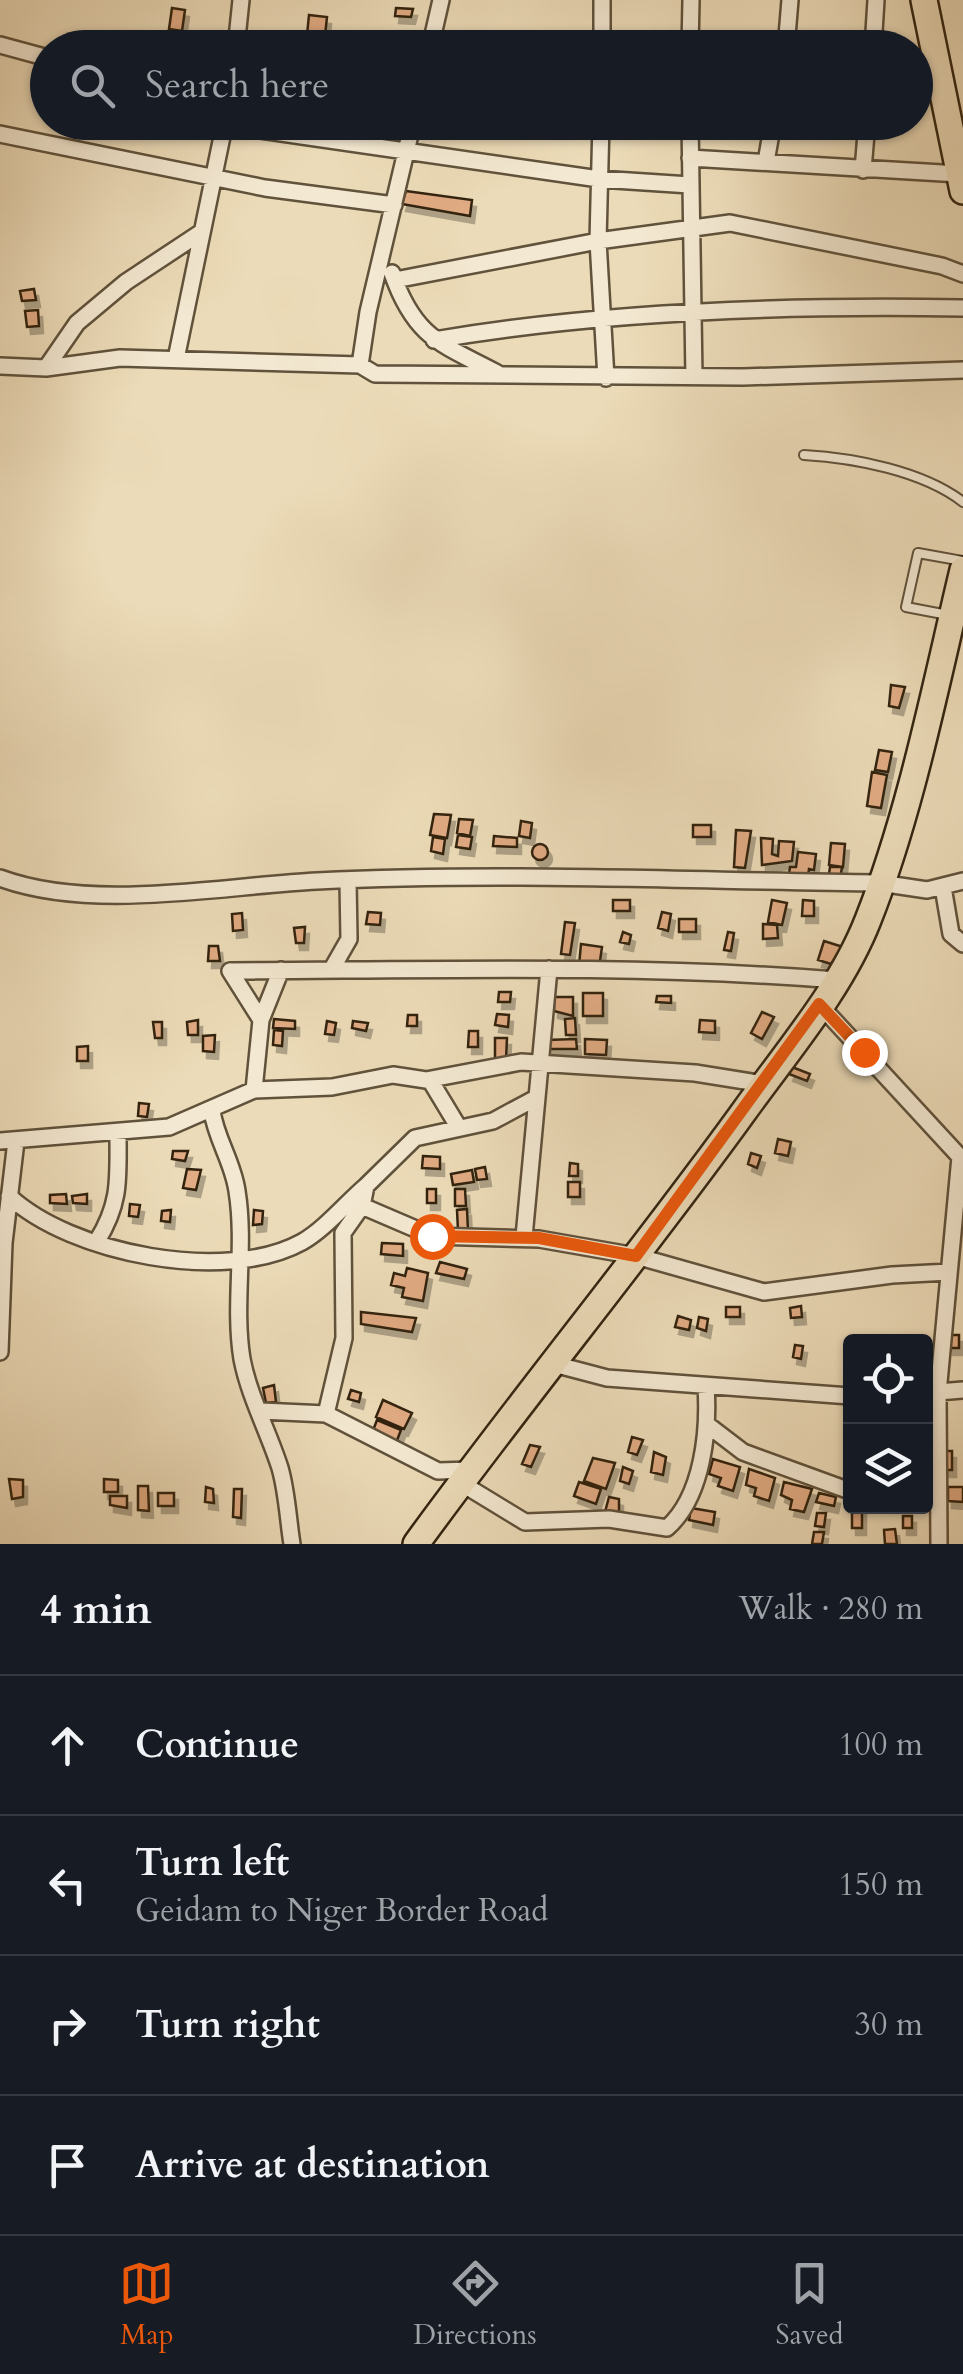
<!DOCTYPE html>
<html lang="en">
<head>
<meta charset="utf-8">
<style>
  :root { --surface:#171b24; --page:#20242c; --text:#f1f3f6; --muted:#9ea1a6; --line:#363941; --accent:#ea580c }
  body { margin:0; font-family:Cardo,serif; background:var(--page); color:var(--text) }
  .controls { position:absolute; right:30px; bottom:30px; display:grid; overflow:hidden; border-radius:10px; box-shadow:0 2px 8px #0004 }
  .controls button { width:90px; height:90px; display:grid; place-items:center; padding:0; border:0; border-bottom:2px solid var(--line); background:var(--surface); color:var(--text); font:50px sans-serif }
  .stop { position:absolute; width:30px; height:30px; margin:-22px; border:8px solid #ea580c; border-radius:50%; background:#fff }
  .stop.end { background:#ea580c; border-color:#fff; box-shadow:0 2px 10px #0008 }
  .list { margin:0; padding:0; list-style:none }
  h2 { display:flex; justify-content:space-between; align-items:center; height:130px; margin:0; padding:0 40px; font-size:42px }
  h2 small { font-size:32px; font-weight:400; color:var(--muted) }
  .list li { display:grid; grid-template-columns:65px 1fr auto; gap:30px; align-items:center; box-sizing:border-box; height:140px; padding:0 40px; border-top:2px solid var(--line) }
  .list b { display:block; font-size:38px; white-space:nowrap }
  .list p { margin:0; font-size:32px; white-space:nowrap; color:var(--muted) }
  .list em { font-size:32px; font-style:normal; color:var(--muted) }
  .icon { flex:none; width:55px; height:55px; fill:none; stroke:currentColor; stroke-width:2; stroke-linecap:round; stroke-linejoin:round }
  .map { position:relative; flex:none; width:963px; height:1544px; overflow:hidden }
  .search { position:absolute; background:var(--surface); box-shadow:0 2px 8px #0004; left:30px; right:30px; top:30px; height:110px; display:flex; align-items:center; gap:25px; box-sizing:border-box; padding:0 35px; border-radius:55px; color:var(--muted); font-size:38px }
  .sheet { height:690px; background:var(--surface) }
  nav { display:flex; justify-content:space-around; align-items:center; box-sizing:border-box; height:140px; border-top:2px solid var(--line); background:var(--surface); font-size:28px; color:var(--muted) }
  nav a { display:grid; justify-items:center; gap:5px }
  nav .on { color:var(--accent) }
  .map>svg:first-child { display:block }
</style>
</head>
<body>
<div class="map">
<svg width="963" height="1544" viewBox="0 0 963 1544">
  <defs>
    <filter id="shadow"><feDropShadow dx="4" dy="7" stdDeviation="0" flood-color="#0004"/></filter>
  </defs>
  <rect width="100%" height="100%" fill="#ecdbb8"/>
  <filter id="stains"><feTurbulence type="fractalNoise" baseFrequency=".002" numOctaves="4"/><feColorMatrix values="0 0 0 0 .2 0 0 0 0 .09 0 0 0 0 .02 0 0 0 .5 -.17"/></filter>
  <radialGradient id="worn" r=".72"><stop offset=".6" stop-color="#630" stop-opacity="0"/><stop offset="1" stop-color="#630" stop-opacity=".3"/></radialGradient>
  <!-- building -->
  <path fill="#e1ab83" stroke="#322411" stroke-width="2.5" filter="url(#shadow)" d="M172,8l13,2 -3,21 -13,-2z
    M396,8l17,1 -2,8 -16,-1z
    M309,15l18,2 -2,19 -18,-1z
    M353,123l15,2 -5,18 -13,-2z
    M406,191l66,9 -2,16 -68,-12z
    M34,289l2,11 -14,1 -2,-10z
    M38,310l1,16 -12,1 -2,-16z
    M891,685l14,2 -6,21 -10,-2z
    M879,750l13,2 -4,20 -13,-2z
    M872,772l15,3 -6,33 -14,-2z
    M434,814l17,1 -4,23 -17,-3z
    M459,819l14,1 -3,16 -13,-3z
    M521,821l11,2 -2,15 -11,-2z
    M693,825h18v12h-18z
    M736,830l15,1 -6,37 -11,-1z
    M458,835l14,2 -2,12 -14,-2z
    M494,836l23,2v9l-24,-1z
    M433,837l12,2 -2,15 -12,-3z
    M761,838l12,1 -1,15 6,2 1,-15 15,1 -2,19 -30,4z
    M831,843l14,1 -2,23 -14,-2z
    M532 852a8 8 0 1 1 16 0a8 8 0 1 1-16 0Z
    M798,852l18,2 -2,16 -5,-1 -1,7 -19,-2 1,-7h6z
    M830,867h12l-2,13 -12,1z
    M613,900h17v11h-17z
    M772,900l15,3 -5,22 -14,-3z
    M803,900l11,1v15h-12z
    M368,912l13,1 -1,12 -14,-1z
    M662,912l9,2 -3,17 -10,-3z
    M242,913l1,17 -10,1 -1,-17z
    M679,919h17v13h-17z
    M565,922l10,1 -5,32 -9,-1z
    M763,924l14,1 1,13 -15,1z
    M305,927l-1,16h-8l-2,-15z
    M623,932l8,3 -2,9 -9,-2z
    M728,932l6,1 -3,18 -7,-1z
    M824,941l19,6 -12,17 -13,-4z
    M581,944l21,3 -3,21 -20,-2z
    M209,946h9l2,15h-12z
    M499,992h12l-1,10h-12z
    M583,993h20v23h-20z
    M657,996h14v7l-15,-1z
    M554,997h19v19l-19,-5z
    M762,1012l12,5 -12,22 -11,-6z
    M497,1014l12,1 -1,12 -13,-2z
    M408,1015h9v11h-10z
    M575,1018l1,17h-10l-1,-16z
    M274,1019l21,2v8l-22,-1z
    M198,1020v15h-10l-1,-13z
    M700,1020l15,1v12l-16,-1z
    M327,1021l9,2 -2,12 -9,-1z
    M353,1021l15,2 -2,8 -14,-3z
    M153,1022h9v16h-7z
    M274,1030l9,1 -1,15 -9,-1z
    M469,1031h9v16h-10z
    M215,1035l-1,17 -11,-1v-15z
    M495,1038h12l-1,21h-11z
    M576,1039l1,10h-31v-9z
    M585,1039l22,1 -1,15 -21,-1z
    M88,1046v15h-11v-14z
    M792,1067l18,7 -3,7 -18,-7z
    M139,1103l10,1 -2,13 -9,-1z
    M778,1139l13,3 -3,14 -13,-3z
    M173,1151h15l-3,10 -13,-2z
    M751,1153l10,3 -4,12 -9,-4z
    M423,1156l17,1v12l-18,-1z
    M570,1163l8,1v12h-9z
    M485,1167l2,12 -10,1 -2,-11z
    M187,1169l14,1 -5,20 -13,-2z
    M472,1170l2,12 -21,3 -2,-11z
    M568,1182h12v15h-12z
    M427,1189h9v14h-9z
    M455,1189h10l1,17h-11z
    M66,1194l1,10 -17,-1v-8z
    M87,1194v10l-14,-1 -1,-7z
    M130,1204l10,1 -2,12 -9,-1z
    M467,1209l1,22h-10l-1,-21z
    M171,1210l-1,12 -9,-1 1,-10z
    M254,1210l9,1 -1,13 -9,1z
    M382,1243l21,1v12l-22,-2z
    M440,1262l27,7 -3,10 -28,-6z
    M407,1268l21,5 -5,28 -21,-4 2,-9 -13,-3 3,-12 11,3z
    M801,1306l1,11 -11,1 -1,-10z
    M726,1307h14v10h-14z
    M361,1312l55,6 -4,14 -51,-8z
    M678,1316l13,4 -2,10 -14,-3z
    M699,1317l9,2 -2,12 -9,-3z
    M949,1335h10v13h-10z
    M795,1345l8,1 -2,13 -8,-2z
    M274,1385l2,17 -10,1 -3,-15z
    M351,1390l10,3 -2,9 -11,-3z
    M383,1400l29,13 -8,16 -28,-12z
    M377,1420l24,10 -5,13 -24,-10z
    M632,1437l11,3 -6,15 -9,-3z
    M530,1445l10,2 -9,20 -9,-3z
    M943,1451h9v19h-9z
    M654,1452l12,5 -3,18 -12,-3z
    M593,1458l22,5 -9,26 -22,-8z
    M713,1459l27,8 -7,24 -15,-5 3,-8 -12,-4z
    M623,1467l10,4 -4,13 -9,-3z
    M749,1469l26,9 -6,23 -15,-5 2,-8 -10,-3z
    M9,1479l14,1v17l-11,2z
    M104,1479l14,1v12h-14z
    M579,1482l22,7 -5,15 -22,-8z
    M784,1482l28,7 -8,23 -14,-3 2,-9 -11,-5z
    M138,1486h10l1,25 -11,-1z
    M206,1487l7,2 1,14 -9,-1z
    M948,1487h15v15l-15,-1z
    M234,1489h8l-1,29 -8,-1z
    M158,1493h16v13h-16z
    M819,1493l17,4 -2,9 -18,-4z
    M110,1496h17v12l-17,-3z
    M609,1497l10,2v18l-14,-5z
    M852,1506h10v22h-10z
    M691,1508l24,4 -2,13 -24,-5z
    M817,1513h9l-2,14 -9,-1z
    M903,1516h9v12h-9z
    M895,1529l2,15h-12l-1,-14z
    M814,1532h10l-2,12h-10z"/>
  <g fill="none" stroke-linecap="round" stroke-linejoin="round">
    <defs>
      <path id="lane" d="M804,455c51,3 119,16 159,47
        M948,615l-42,-8 12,-54 45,8"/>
      <path id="street" d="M0,45l48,13
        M236,48l5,-48
        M430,48l11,-48
        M602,48v-48
        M690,48l1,-48
        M786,48l4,-48
        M873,48l3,-48
        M205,122l394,57 91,6
        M601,122l-3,119 8,137
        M690,122l4,255
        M0,134l265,54 129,17
        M690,158l269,16
        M766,162l7,-40
        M863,170l4,-48
        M392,273c23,65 48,70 105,100
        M395,280l203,-39 132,-18 212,43 21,8
        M434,340c168,-29 358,-35 529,-32
        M176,359l49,-237
        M360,365l8,-53 45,-190
        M0,366l46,2 74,-10 240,7 15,9 368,3 220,-7
        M46,368l31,-45 49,-41 74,-49
        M0,878c92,34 220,8 317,3 187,-9 376,0 563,2l47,7 36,-9
        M943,887l8,47 12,10
        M333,967l16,-28 -1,-58
        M230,971c202,-1 404,-7 606,9
        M230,971l31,49
        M819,1004l141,153 -22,236 1,151
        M430,1080l29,48
        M254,1090l7,-70 20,-50
        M212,1111c4,28 21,51 25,80 9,56 -4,113 5,168 7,37 27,74 38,109 7,24 8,51 12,76
        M0,1141l169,-14 85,-37 78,-3 61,-12 33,5 95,-18 174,11 69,11
        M9,1196c62,58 217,88 293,46 23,-13 44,-39 64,-56
        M362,1206l70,30 107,3 97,17 128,36 128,-17 57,-3
        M524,1237l25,-268
        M97,1241c24,-38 21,-63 21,-108
        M0,1352l4,-109 12,-102
        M550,1363l57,15 243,18
        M926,1393l37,-3
        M261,1411l65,3
        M709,1426l34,26 107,39
        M471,1470l-33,1 -112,-57 18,-76 -1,-105 19,-27 4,-20 49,-48 78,-17 41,-22
        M461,1483l64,39 84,-3 58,9c36,-32 42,-97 39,-142"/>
      <path id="primary" d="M924,0l39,191
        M416,1544c107,-147 223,-287 329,-434 43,-60 96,-121 123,-190 43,-108 68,-237 95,-350"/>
    </defs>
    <!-- lane casing -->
    <use href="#lane" stroke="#60523b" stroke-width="12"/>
    <!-- street casing -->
    <use href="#street" stroke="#60523b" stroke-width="20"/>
    <!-- primary casing -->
    <use href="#primary" stroke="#322411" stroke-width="30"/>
    <!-- lane -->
    <use href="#lane" stroke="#f3e8d1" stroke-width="8"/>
    <!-- street -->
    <use href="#street" stroke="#f3e8d1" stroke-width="15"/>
    <!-- primary -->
    <use href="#primary" stroke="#ecdbb8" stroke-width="25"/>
  </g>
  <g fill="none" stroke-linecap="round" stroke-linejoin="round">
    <!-- route -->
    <path stroke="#ea580c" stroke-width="12" d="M432,1236l107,2 97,18 183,-252 45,48"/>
  </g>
  <rect width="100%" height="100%" filter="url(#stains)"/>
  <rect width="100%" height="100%" fill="url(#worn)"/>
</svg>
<div class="controls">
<button><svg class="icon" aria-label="locate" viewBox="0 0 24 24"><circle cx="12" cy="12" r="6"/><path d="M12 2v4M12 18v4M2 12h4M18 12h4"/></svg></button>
<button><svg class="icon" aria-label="layers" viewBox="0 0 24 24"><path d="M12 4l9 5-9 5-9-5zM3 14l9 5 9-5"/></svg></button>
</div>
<div class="stop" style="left:432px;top:1236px"></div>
<div class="stop end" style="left:864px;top:1052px"></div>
<div class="search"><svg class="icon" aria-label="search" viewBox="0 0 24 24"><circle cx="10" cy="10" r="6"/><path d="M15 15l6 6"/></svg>Search here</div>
</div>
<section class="sheet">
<h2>4 min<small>Walk · 280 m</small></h2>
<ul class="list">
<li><svg class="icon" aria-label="ahead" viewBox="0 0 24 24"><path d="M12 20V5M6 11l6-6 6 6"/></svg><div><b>Continue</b></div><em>100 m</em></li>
<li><svg class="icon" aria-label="left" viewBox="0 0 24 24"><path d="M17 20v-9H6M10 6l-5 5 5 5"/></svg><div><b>Turn left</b><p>Geidam to Niger Border Road</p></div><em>150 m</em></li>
<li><svg class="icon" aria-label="right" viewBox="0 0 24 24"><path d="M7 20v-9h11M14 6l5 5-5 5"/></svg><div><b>Turn right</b></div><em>30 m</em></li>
<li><svg class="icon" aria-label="arrive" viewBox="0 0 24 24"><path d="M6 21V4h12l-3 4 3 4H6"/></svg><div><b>Arrive at destination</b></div></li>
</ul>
</section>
<nav>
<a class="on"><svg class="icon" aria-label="map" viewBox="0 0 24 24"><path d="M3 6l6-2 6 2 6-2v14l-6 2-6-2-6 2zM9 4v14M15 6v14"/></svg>Map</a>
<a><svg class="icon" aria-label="directions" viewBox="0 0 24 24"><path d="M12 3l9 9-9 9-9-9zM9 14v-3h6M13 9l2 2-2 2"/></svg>Directions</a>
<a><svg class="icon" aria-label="saved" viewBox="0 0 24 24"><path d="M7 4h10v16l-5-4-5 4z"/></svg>Saved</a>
</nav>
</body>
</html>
